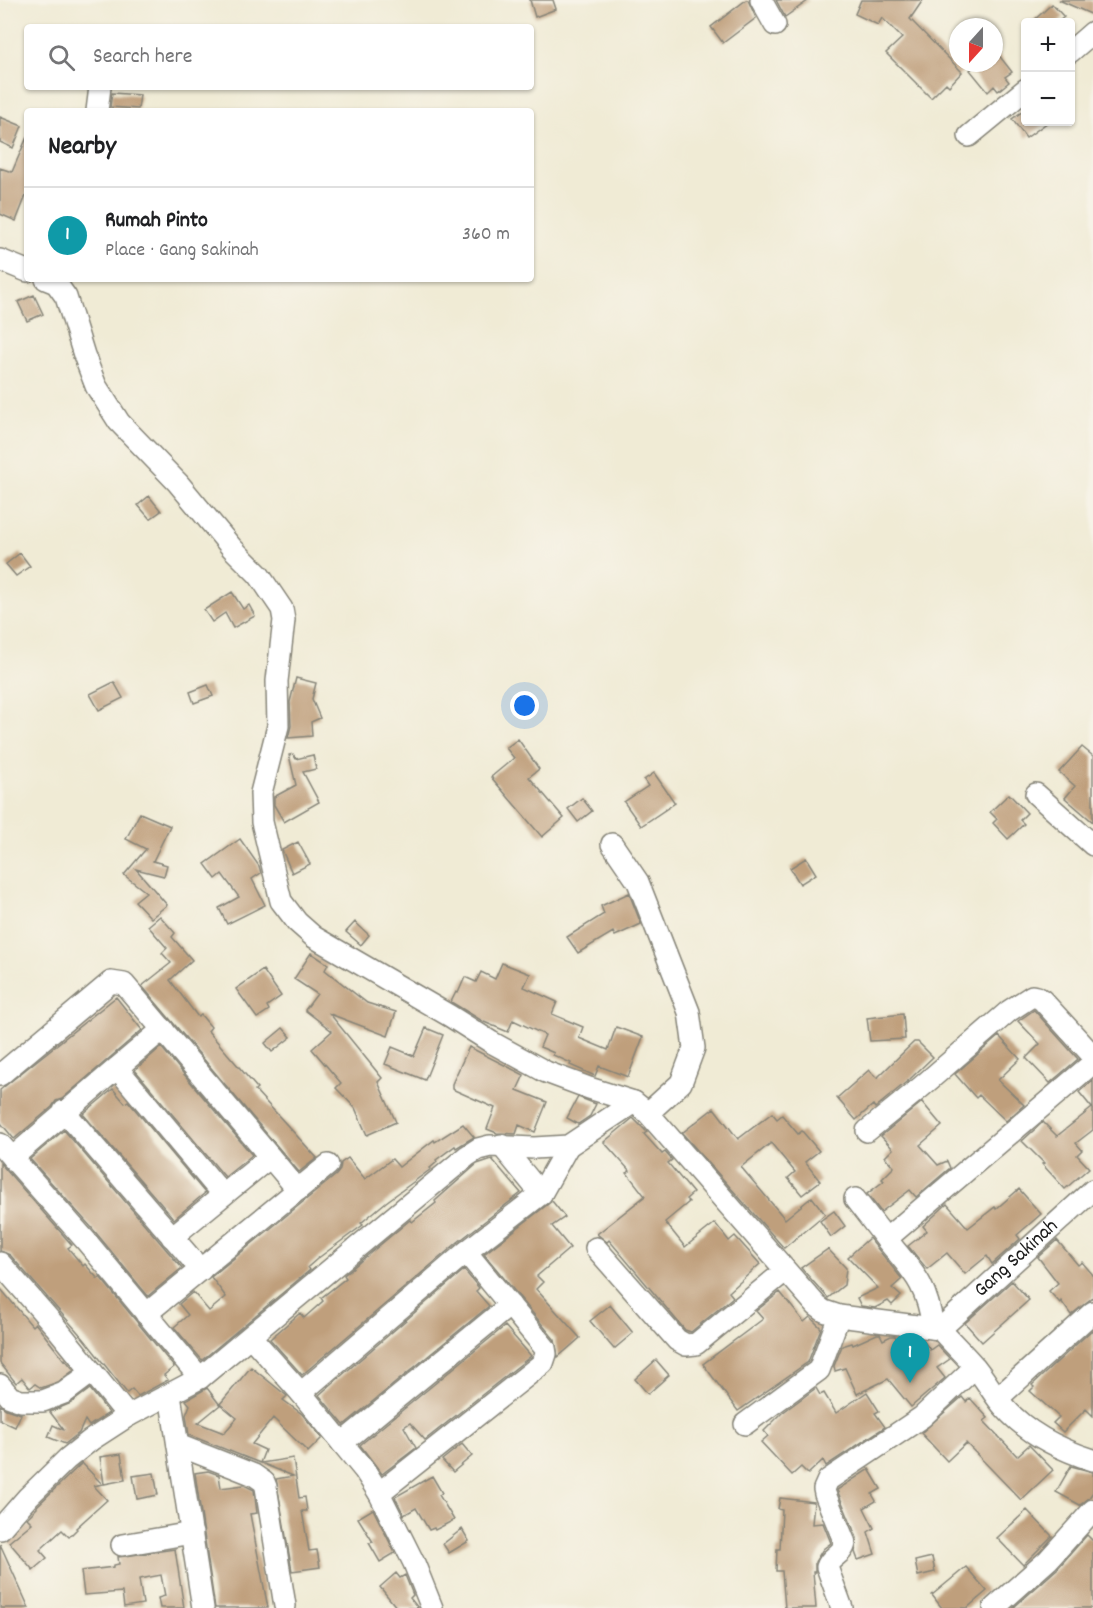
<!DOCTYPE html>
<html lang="en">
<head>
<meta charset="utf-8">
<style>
  :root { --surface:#fff; --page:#f2f2f2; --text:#202124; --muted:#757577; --line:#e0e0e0; --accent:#1f6fb2 }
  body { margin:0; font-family:Dekko,sans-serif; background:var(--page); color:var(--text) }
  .controls { position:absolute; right:18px; top:18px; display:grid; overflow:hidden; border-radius:6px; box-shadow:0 2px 4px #0004 }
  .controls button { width:54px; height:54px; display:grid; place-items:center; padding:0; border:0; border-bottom:2px solid var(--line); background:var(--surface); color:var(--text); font:30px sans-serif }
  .compass { position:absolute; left:949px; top:18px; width:54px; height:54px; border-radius:50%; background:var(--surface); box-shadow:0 2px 4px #0004; rotate:201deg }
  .you { position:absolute; left:525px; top:706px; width:21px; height:21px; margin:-15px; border:4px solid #fff; border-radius:50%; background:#1a73e8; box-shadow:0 0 0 9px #1a73e833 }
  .badge { display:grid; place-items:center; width:39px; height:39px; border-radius:50%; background:var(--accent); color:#fff; font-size:20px; font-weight:700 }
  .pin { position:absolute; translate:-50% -50px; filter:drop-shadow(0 2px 3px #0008) }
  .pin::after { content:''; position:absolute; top:32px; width:21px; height:18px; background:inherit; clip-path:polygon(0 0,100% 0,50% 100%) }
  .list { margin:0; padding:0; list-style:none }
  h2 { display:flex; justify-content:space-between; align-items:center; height:78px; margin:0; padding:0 24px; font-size:26px }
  h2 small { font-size:20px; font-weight:400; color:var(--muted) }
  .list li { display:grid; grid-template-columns:39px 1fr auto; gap:18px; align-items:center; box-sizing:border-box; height:96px; padding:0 24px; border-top:2px solid var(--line) }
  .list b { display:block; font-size:22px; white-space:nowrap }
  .list p { margin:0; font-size:20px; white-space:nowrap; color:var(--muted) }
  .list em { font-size:20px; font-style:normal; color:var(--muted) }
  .icon { flex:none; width:33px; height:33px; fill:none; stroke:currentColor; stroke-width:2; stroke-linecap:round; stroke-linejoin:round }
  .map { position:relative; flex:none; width:1093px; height:1608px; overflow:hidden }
  .search { position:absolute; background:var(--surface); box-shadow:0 2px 4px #0004; left:24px; top:24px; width:510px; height:66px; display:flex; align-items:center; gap:15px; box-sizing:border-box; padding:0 21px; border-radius:6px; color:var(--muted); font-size:22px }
  .panel { position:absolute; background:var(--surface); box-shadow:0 2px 4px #0004; left:24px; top:108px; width:510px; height:174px; border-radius:6px }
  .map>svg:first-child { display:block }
</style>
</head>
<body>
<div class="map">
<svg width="1093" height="1608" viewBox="0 0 1093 1608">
  <rect width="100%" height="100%" fill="#f7f3e8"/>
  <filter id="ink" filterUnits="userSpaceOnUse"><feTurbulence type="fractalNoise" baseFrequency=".0167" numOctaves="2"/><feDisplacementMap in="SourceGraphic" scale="12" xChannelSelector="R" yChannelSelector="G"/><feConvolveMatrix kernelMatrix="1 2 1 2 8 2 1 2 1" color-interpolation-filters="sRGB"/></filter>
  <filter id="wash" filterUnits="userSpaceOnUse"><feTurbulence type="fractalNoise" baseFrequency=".008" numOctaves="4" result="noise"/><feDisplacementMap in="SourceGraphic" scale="24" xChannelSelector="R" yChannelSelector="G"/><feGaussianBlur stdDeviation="1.35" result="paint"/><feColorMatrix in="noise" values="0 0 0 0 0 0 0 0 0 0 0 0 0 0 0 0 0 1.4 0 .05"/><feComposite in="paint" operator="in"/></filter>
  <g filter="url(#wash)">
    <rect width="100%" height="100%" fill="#f0ebd5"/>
    <g id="blocks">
      <!-- building -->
      <path fill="#bf9f7b" d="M530,0h23l3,9 -21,8z
        M746,0h2l8,18 -33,25 -12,-16z
        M776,0h33l-24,17z
        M861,0h62l-13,19 52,53 -13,14 -3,-3 -15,15 -45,-45 16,-15 -20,-20 -4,7 -23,-11z
        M1059,0h34v15z
        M1052,4l12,13 -6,5h-26z
        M994,49l18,23 -7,5 4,5 -11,9 -4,-5 -6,6 -18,-22 10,-7h14z
        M112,93l28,2 -2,14 -28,-2z
        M1026,109v13h22l-22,16 -14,-19z
        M0,117l22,9 -9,22 -13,-6z
        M27,137v56l-11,28 -16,-7v-46l12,4z
        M34,295l9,19 -16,7 -9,-19z
        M149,496l12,15 -11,8 -12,-14z
        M20,553l10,13 -14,10 -10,-12z
        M232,592l11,17 6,-4 6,11 -22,12 -8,-15 -13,9 -8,-12z
        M296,678l20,5 -4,16 8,19 -9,4 1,14 -24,2 3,-12 -1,-24z
        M114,682l9,16 -24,12 -9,-16z
        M208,685l5,11 -19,7 -4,-11z
        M518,739l21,30 -10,8 35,41 -22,19 -51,-60 23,-19 -8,-10z
        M1082,747l11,9v66l-28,-24 10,-12 -16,-14z
        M293,754l3,5 17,-4 3,14 -13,3 16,30 -35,20 -10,-17v-8l22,-12 -7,-30z
        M654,773l21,30 -34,23 -17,-24 24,-16 -4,-6z
        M1009,794l18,19 -7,7 4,4 -16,15 -15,-16 4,-4 -7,-7z
        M582,798l10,13 -14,11 -10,-13z
        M140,813l30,13 -17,35 14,4 -3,11 -28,-7 31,36 -16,13 -16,-17 11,-9 -22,-17 22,-26 -20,-10z
        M240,839l19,27 2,7 -9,6 13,26 -38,19 -8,-16 20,-11 -17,-23 -6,5 -11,-15z
        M298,842l12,22 -18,9 -10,-23z
        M806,858l10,16 -16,10 -10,-16z
        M629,893l12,31 -26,12 -2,-4 -35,21 -11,-16 37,-23 -3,-8z
        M160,916l15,17 -3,4 20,23 -22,20 28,37 3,-2 10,12 -3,4 49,57 -2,2 62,68 -18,14 -157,-186 29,-23 -9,-10 5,-5 -19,-22z
        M355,922l14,13 -8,10 -15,-13z
        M311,953l17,11 -3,6 42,33 29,9 -8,24 -58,-22 52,64 -4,4 18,40 -29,13 -12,-27 -19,-20 5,-5 -29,-34 20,-18 -27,-21 12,-16 -23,-15z
        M502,963l28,11 -6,13 33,15 -5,12 31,13 -4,11 29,12 8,-23 27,10 -15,40 -29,-11 -4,10 -25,-11 1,-2 -18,-8 1,-2 -14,-6 5,-12 -32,-15 -5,12 -24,-10 -33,-20 5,-10 2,1 7,-16 11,5 5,-10 14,7z
        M263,970l18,26 -14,10 2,4 -12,8 -21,-29z
        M116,997l26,33 -80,69 -6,2 -4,6 -38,32 -14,-17v-32z
        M1034,1010l44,49 -28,24 -24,-25 14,-14 -22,-23z
        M903,1014l2,25 -35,2 -3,-23z
        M283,1028l8,9 -19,15 -7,-9z
        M426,1028l17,7 -18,45 -40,-16 7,-17 22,9z
        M999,1036l21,23 -22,21 26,25 -18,16 -27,-26 -3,3 -21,-24z
        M914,1042h4l15,15 -23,22 -35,29 -2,-3 -17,15 -19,-22 32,-28 8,8z
        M161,1047l91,108 -27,22 -90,-107z
        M469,1047l55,28 -7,15 30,12 -12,30 -16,-7 -3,9 -19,-1 -10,-4 8,-21 -43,-19v-5z
        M1093,1080v50l-17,13 6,7 -5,5 12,13 -24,21 -23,-25 2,-1 -22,-22 21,-19 14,14 35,-28 -13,-16z
        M113,1089l12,14 3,-2 77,92 -31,26 -91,-105z
        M578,1097l18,7 -6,12 -12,8 -11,-6z
        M922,1102l20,24 -22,19 18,20 9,-4 3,7 -34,29 -6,-7 -29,22 -14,-18 17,-13 -2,-2 12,-12 -9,-10 8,-8 -12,-13z
        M714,1108l24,31 34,-26 5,6 5,-4 16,19 4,-3 17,20 -14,11 15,19 -18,14 -14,-17 7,-6 -24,-29 -30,24 44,52 27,-22 13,17 -41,34 -102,-115z
        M633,1118l14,14 -3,2 18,20 3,-2 7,8 -4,3 25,30 -7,6 3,3 -24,20 20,25 30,-24 14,18 6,-5 25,28 -31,28 4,5 -42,35 -6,-2 -76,-90 -2,2 -10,-8 48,-38 -18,-23 3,-2 -26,-29z
        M463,1124l11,13 -18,11 -1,-2 -19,14 1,2 -7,6 1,1 -45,33 -25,21 2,2 -46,34 -9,8 2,3 -108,90 -28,-33 14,-12 -9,-11 14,-12 16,19 17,-14 -15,-20 125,-102 4,-5 1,-7 7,-5 17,21 27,-20 7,8 35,-27 1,2z
        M64,1130l118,138 -34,28 -56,-68 -62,-69z
        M492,1159l29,34 -63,49 -156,133 -32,-36 30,-26 4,5 19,-17 -2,-3 25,-20 -2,-3 66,-55 2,2 24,-19 -1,-2 42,-37z
        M0,1163l72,82 -4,3 15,18 2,-2 13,15 2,-2 74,90 -10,8 4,5 -30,16 -6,-7 -5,4 -43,-54 -74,-84 -10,-4z
        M1019,1189l22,25 -24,21 3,4 -28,25 -5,-8 -22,18 -18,-21 -20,16 -19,-23 19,-15 -4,-5 24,-22 21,24 27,-21 1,2z
        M552,1201l13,16 -13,9 18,22 -33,28 6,6 -7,7 44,49 -22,19 -3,-17 -71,-86z
        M834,1211l11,15 -14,11 -11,-16z
        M869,1238l33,41 -10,9 9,8 -9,9 -4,-4 -13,7 -14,-2 -4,-8 21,-10 -30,-31z
        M1057,1240l21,25 4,-3 11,13v22l-22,18 -10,-14 -1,2 -11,-12 9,-8 -20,-26z
        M828,1249l18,19 -2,17 -16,13 -27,-30z
        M464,1270l15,18 -3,3 13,15 -145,119 -25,-30z
        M1012,1281l17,19 -47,42 -17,-19z
        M0,1288l32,38 3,-3 29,37 1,-1 9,11 -16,12 -17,6 -6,-4 -5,4 -8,-10 -6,5 -16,-20z
        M780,1292l24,30 6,-5 11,11 -13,34 -70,49 -35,-47 60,-45 -7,-8z
        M610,1305l23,28 -19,16 -24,-28z
        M505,1326l26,30 -106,84 -15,-17 -6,4 12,21 -34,26 -22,-29z
        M1093,1329v87l-7,-7 -23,23 -10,-9 6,-6 -29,-26 4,-4 -2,-2z
        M877,1334h3l3,6 8,-4h4l6,11 13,-8 9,1 7,10 7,-5 13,14 -13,9 8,10 -34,29 -23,-28 -31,15 -12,-26 -10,3 -1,-5 8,-20 10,-3 1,2z
        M656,1360l13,15 -21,19 -13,-15z
        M251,1367l36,29 -4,4 19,14 20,24 -14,14 -35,-34 -21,26 13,6 -5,13 -71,-28 -3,-20 4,-10 -4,-5 21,-12 13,17 -22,18 26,10 13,-15 -17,-14z
        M816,1388l4,7 4,-2 12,20 31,-21 12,19 -4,2 10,14 -59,39 -3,-6 -15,14 -7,-7 -9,8 -31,-33 7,-6 -4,-5 18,-18z
        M90,1389l19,24 -20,13 -4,-6 -6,13 -14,11 -17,-7 5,-12 11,5 -14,-18 21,-9z
        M962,1397l4,5 4,-4 18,20 -4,3 33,35 12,-11 24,25 -32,30 -55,-57 -19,18 -26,-28z
        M0,1405l6,4 15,5 -6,13 -15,-7z
        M462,1444l10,12 -19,16 -11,-12z
        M121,1454l4,26 -21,4 -4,-27z
        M293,1458l6,40 6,-1 2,14h-5l7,40 8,-1 3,17 -28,4 -16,-92 17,-3 -32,-13z
        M82,1463l20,21 -8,2 13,14 -31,28 1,1 -8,8 -7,-7 -22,20 7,8 -14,12 -24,-28 23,-19 -5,-5 10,-10v-2z
        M1071,1466l22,6v20l-4,6 -9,7 -24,-13z
        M869,1469l12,20 -9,5 4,7 -12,7 10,20 -6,4 7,22 -17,6 -3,-8 2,-14 -20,-48z
        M208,1471l11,4 2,13 23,-3 10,5 3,23 -7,1 18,94h-53l-20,-135z
        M154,1473l4,22 -21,4 -4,-23z
        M432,1476l10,17 -3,2 15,25 -19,10 -1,-2 -5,2 -13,-22 -12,7 -9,-18z
        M780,1498l34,4 -2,22 11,-1 8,20 -8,6 -8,13v10h-2l3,36h-31l-3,-37h-6l1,-22h3l2,-39 -4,-1z
        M373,1509l22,44 -15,9 -11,-19 4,-1 -15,-24z
        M1027,1510l25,26 -29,29 -26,-27z
        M462,1529l7,12 -20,12 -6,-9z
        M1087,1535l6,6v67h-80l44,-39z
        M0,1544l29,64h-29z
        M175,1549l9,59h-24l-2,-10 7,-2 -4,-21 -22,4 4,25 -19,3 -2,-15 -38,3 -3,-24 33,-4v-2l5,-1 -1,-7z
        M932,1557l3,15 -17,4 -3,-15z
        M966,1567l21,24 -20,17h-25l-10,-13z
        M396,1573l4,5 5,-3 8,20 -3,3 8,10h-21l-17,-21z"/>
    </g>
  </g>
  <g filter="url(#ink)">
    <use href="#blocks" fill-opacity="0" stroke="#868478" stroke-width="1.5"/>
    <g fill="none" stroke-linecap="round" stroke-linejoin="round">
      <defs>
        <g id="minor">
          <path d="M761,0l14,25"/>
          <path d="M1070,52l23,-20"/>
          <path d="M97,111l3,-24"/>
          <path d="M969,136l57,-47"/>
          <path d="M0,260l27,11"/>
          <path d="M46,279l10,4 10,14 18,58 12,31 23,36 59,61 54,65 27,27 23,34 2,11 -7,61 1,45 -17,67 1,29 19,79 16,21 17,15 136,79 41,26 55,30 43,16 45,14 14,11 169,193 7,5 15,5 101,13c11,13 24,25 35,38 11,13 19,29 30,41 22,25 57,42 88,52"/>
          <path d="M1036,794l57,51"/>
          <path d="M612,844l26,38 51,130 5,36 -13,35 -33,30"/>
          <path d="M117,1068l46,-39"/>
          <path d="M0,1075l111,-93 13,2 174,206"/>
          <path d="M64,1111l137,159"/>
          <path d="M867,1131l53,-43 89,-77 23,-15 5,1 5,3 51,56"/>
          <path d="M0,1144l87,98 113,136"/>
          <path d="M501,1145l40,49"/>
          <path d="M12,1158l105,-90 106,127"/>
          <path d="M855,1199l31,40"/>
          <path d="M172,1237l98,-80"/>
          <path d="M596,1248l81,92 9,5 10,-1 89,-73"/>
          <path d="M0,1263l55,63 73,90"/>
          <path d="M146,1314l182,-149"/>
          <path d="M933,1328c-6,-45 -20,-56 -47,-89l207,-176"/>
          <path id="s1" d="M940,1329l153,-139"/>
          <path d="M251,1337l50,56 64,78 14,22 35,70 18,45"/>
          <path d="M0,1385l10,12 11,4h22l21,-8 28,-21"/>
          <path d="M301,1393l165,-141 75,-58 27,-48"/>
          <path d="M170,1395l33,213"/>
          <path d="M998,1398l95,-86"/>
          <path d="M745,1424l74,-54 20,-54"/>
          <path d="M342,1443l168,-138"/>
          <path d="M178,1445l76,30 10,7 2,5 19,119"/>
          <path d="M379,1493l164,-130 3,-9 -1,-6 -79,-96"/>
          <path d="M0,1529l28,-32 39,-38 24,-19 37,-24 72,-38 267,-222 11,-7 12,-3 44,2 34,-2 66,-44"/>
          <path d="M122,1545l70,-12"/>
          <path d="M842,1608l-15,-41c3,-11 16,-12 18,-24l-20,-49 -1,-5 4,-9 94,-63 53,-50"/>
          <path d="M994,1608l54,-48 45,-50"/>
        </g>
      </defs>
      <!-- minor casing -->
      <use href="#minor" stroke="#868478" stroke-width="24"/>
      <!-- minor -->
      <use href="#minor" stroke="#fff" stroke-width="21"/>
    </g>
  </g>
  <g text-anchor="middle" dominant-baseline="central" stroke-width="6" stroke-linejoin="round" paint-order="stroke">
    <!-- street labels -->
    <g font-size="21" fill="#1c1c1c" stroke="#f7f3e8">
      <text stroke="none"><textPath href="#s1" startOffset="104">Gang Sakinah</textPath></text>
    </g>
  </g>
</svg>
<div class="controls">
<button>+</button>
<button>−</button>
</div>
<svg class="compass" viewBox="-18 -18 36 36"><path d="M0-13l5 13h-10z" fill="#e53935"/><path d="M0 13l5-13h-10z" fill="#757577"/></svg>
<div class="you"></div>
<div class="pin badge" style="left:910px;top:1383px;background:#0f9aa8">1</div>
<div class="search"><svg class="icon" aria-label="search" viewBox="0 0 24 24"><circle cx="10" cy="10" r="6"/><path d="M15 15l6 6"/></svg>Search here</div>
<section class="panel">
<h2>Nearby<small></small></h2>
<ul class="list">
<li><span class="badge" style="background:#0f9aa8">1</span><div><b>Rumah Pinto</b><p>Place · Gang Sakinah</p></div><em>360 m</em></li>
</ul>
</section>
</div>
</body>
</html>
